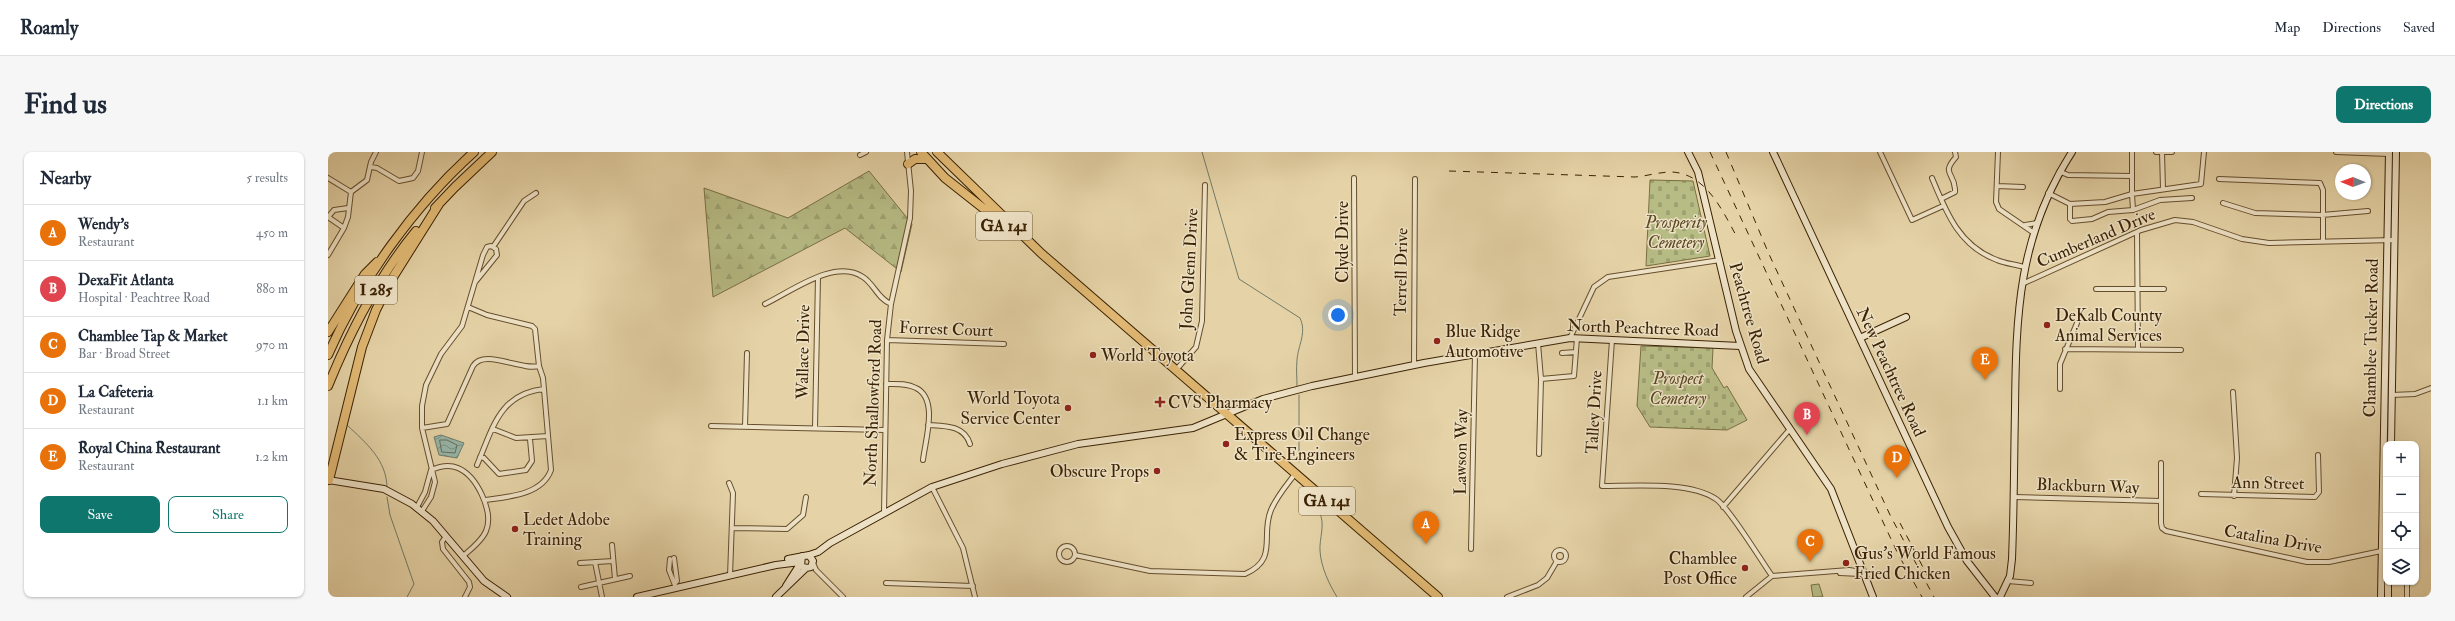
<!DOCTYPE html>
<html lang="en">
<head>
<meta charset="utf-8">
<style>
  :root { --surface:#fff; --page:#f6f6f7; --text:#1f2937; --muted:#747a83; --line:#e0e1e3; --accent:#0f766e }
  body { margin:0; font-family:"IM FELL Double Pica",serif; background:var(--page); color:var(--text) }
  .controls { position:absolute; right:12px; bottom:12px; display:grid; overflow:hidden; border-radius:8px; box-shadow:0 1px 3px #0004 }
  .controls button { width:36px; height:36px; display:grid; place-items:center; padding:0; border:0; border-bottom:1px solid var(--line); background:var(--surface); color:var(--text); font:20px sans-serif }
  .compass { position:absolute; left:2007px; top:12px; width:36px; height:36px; border-radius:50%; background:var(--surface); box-shadow:0 1px 3px #0004; rotate:271deg }
  .you { position:absolute; left:1010px; top:163px; width:14px; height:14px; margin:-10px; border:3px solid #fff; border-radius:50%; background:#1a73e8; box-shadow:0 0 0 6px #1a73e833 }
  .badge { display:grid; place-items:center; width:26px; height:26px; border-radius:50%; background:var(--accent); color:#fff; font-size:13px; font-weight:700 }
  .pin { position:absolute; translate:-50% -33px; filter:drop-shadow(0 1px 2px #0008) }
  .pin::after { content:''; position:absolute; top:21px; width:14px; height:12px; background:inherit; clip-path:polygon(0 0,100% 0,50% 100%) }
  .list { margin:0; padding:0; list-style:none }
  h2 { display:flex; justify-content:space-between; align-items:center; height:52px; margin:0; padding:0 16px; font-size:17px }
  h2 small { font-size:13px; font-weight:400; color:var(--muted) }
  .list li { display:grid; grid-template-columns:26px 1fr auto; gap:12px; align-items:center; box-sizing:border-box; height:56px; padding:0 16px; border-top:1px solid var(--line) }
  .list b { display:block; font-size:15px; white-space:nowrap }
  .list p { margin:0; font-size:13px; white-space:nowrap; color:var(--muted) }
  .list em { font-size:13px; font-style:normal; color:var(--muted) }
  .actions { display:flex; gap:8px; padding:12px 16px }
  .actions a { flex:1; padding:9px 0; border:1px solid var(--accent); border-radius:8px; text-align:center; font-size:14px; color:var(--accent) }
  .actions .main { background:var(--accent); color:#fff }
  .icon { flex:none; width:22px; height:22px; fill:none; stroke:currentColor; stroke-width:2; stroke-linecap:round; stroke-linejoin:round }
  .map { position:relative; flex:none; width:2103px; height:445px; overflow:hidden; border-radius:8px }
  header { display:flex; align-items:center; gap:24px; box-sizing:border-box; height:56px; padding:0 20px; background:var(--surface); border-bottom:1px solid var(--line) }
  header strong { font-size:19px }
  nav { display:flex; gap:22px; margin-inline-start:auto; font-size:14px }
  .intro { display:flex; align-items:center; justify-content:space-between; box-sizing:border-box; height:96px; padding:0 24px }
  h1 { margin:0; font-size:28px }
  .button { padding:10px 18px; border-radius:8px; background:var(--accent); color:#fff; font-size:14px; font-weight:700 }
  main { display:flex; gap:24px; padding:0 24px }
  aside { flex:1; background:var(--surface); border-radius:8px; box-shadow:0 1px 3px #0004 }
  .map>svg:first-child { display:block }
</style>
</head>
<body>
<header>
<strong>Roamly</strong>
<nav><a>Map</a><a>Directions</a><a>Saved</a></nav>
</header>
<div class="intro"><h1>Find us</h1><a class="button">Directions</a></div>
<main>
<aside>
<h2>Nearby<small>5 results</small></h2>
<ul class="list">
<li><span class="badge" style="background:#e8710a">A</span><div><b>Wendy's</b><p>Restaurant</p></div><em>450 m</em></li>
<li><span class="badge" style="background:#e0444e">B</span><div><b>DexaFit Atlanta</b><p>Hospital · Peachtree Road</p></div><em>880 m</em></li>
<li><span class="badge" style="background:#e8710a">C</span><div><b>Chamblee Tap &amp; Market</b><p>Bar · Broad Street</p></div><em>970 m</em></li>
<li><span class="badge" style="background:#e8710a">D</span><div><b>La Cafeteria</b><p>Restaurant</p></div><em>1.1 km</em></li>
<li><span class="badge" style="background:#e8710a">E</span><div><b>Royal China Restaurant</b><p>Restaurant</p></div><em>1.2 km</em></li>
</ul>
<div class="actions"><a class="main">Save</a><a>Share</a></div>
</aside>
<div class="map">
<svg width="2103" height="445" viewBox="0 0 2103 445">
  <defs>
    <pattern id="grass-tufts" width="24" height="20" patternUnits="userSpaceOnUse"><rect width="24" height="20" fill="#b7bc85"/><path d="M3 7l-1-3M5 7V3M7 7l1-3M15 17l-1-3M17 17v-4M19 17l1-3" fill="none" stroke="#9ea171"/></pattern>
    <pattern id="forest-firs" width="22" height="20" patternUnits="userSpaceOnUse"><rect width="22" height="20" fill="#b7bc85"/><path d="M5 1l3.5 6h-7zM16 11l3.5 6h-7z" fill="#9ea171"/></pattern>
    <pattern id="cemetery-stones" width="16" height="16" patternUnits="userSpaceOnUse"><rect width="16" height="16" fill="#b7bc85"/><path d="M2 7V4a2 2 0 0 1 4 0v3zM10 15v-3a2 2 0 0 1 4 0v3z" fill="#9ea171"/></pattern>
    <pattern id="water-waves" width="16" height="10" patternUnits="userSpaceOnUse"><rect width="16" height="10" fill="#96b7ab"/><path d="M0 5q4-4 8 0t8 0" fill="none" stroke="#7c9489"/></pattern>
  </defs>
  <rect width="100%" height="100%" fill="#e5d3a7"/>
  <filter id="stains"><feTurbulence type="fractalNoise" baseFrequency=".005" numOctaves="4"/><feColorMatrix values="0 0 0 0 .2 0 0 0 0 .09 0 0 0 0 .02 0 0 0 .5 -.17"/></filter>
  <radialGradient id="worn" r=".72"><stop offset=".6" stop-color="#630" stop-opacity="0"/><stop offset="1" stop-color="#630" stop-opacity=".3"/></radialGradient>
  <!-- grass -->
  <path fill="url(#grass-tufts)" stroke="#796f44" d="M1491,432l4,13h-10l-2,-12z"/>
  <!-- forest -->
  <path fill="url(#forest-firs)" stroke="#796f44" d="M541,19l43,53 -11,48 -56,-44 -132,69 -9,-109 84,30z"/>
  <!-- cemetery -->
  <path fill="url(#cemetery-stones)" stroke="#796f44" d="M1322,28l43,1 17,75 -64,10z
    M1313,194l72,2 -1,20 12,20 3,-2 20,34 -20,10 -77,-3 -13,-21z"/>
  <!-- water -->
  <path fill="url(#water-waves)" stroke="#727b68" d="M113,283l23,8 -7,15 -18,-3 -5,-18z"/>
  <g fill="none" stroke-linecap="round" stroke-linejoin="round">
    <!-- shore -->
    <path stroke="#686c58" stroke-width="1" d="M112,288h7l10,5 -2,8 -13,-1z"/>
    <!-- stream -->
    <path stroke="#727b68" stroke-width="1" d="M874,0l37,127 61,39c7,15 -2,27 -3,42 -1,9 0,17 0,26
      M971,243v67
      M19,273c19,18 40,35 40,63
      M972,337c2,12 12,14 19,23 7,11 0,27 1,39 1,16 9,33 17,46
      M59,345l3,18 24,69 -7,13"/>
    <defs>
      <path id="street" d="M1552,0l32,68 31,-14
        M1670,0l-2,50 3,7 35,24
        M1828,0h16
        M1834,0l1,37
        M2008,0l53,2
        M532,3l6,-3
        M43,15l6,1 22,13 14,-3 5,-7 4,-19
        M1733,20l7,3 64,1v-24
        M1804,24v18l69,-10 3,-32
        M0,26l23,14 16,-12 4,-18 5,-10
        M1026,26l1,199
        M1604,26c14,34 27,68 65,82 9,4 18,4 27,7
        M1891,27l101,4 3,7v51
        M1669,34l26,1
        M1720,41l22,11 35,-2 27,-8 1,16
        M1613,47l14,-7v-3c-1,-17 -14,-15 1,-32l-1,-5
        M1895,51l32,10 67,2 46,-4
        M1742,52v15l2,2 20,-2 16,-7 25,-2 27,-10 32,-2
        M1697,73l12,-2
        M16,76l-16,-11 6,-7 14,-2
        M1809,80l1,117
        M165,95l31,-46 12,-8
        M0,103l16,-27 4,-11 3,-25
        M1694,132l119,-54 34,-10 18,2 49,17 27,4 126,-3
        M1768,137h68
        M437,152c27,-13 70,-46 98,-27 11,7 15,22 28,27
        M140,155l19,8 45,11 3,3 4,37 4,12 8,92c-9,25 -43,27 -66,30
        M1242,186l24,-51 14,-10 112,-17
        M559,188l117,4
        M1284,188l-10,146c31,0 88,-5 114,13 14,10 44,60 56,77
        M1210,191l3,36 -2,75
        M1737,197l116,1
        M1234,201l14,-1
        M1086,213l1,-186
        M848,218l20,-23 6,-26 3,-136
        M1213,227l33,-3 3,-38
        M558,232c10,0 21,-1 30,4 23,11 9,53 7,72
        M1732,237v-25l17,-41
        M1905,240l4,66 -3,38
        M2064,243l23,-1 16,-6
        M600,273c17,1 36,0 42,19
        M383,274l174,4
        M417,275l2,-74
        M94,276l25,-4 26,-58c11,-18 48,5 66,0
        M487,276l3,-151
        M165,277l23,9 32,-2
        M152,305l4,1 15,16 27,-4 6,-9 -2,-22
        M1833,311v60l1,5 4,3 141,31h22l57,-12
        M149,313c16,-37 22,-71 67,-76
        M103,318c9,-4 18,-6 27,-2 19,8 36,44 28,63 -4,10 -16,19 -23,25
        M401,331l4,10 -3,83
        M604,335l31,61 12,49
        M1873,342l114,3 4,-5 -1,-37
        M1686,345l147,4
        M89,355l8,-15 6,-22
        M1395,355l67,-78
        M94,359l9,-14 4,-15 -13,-54v-22l4,-21 15,-31 21,-28 21,-71 4,-8 4,-1 5,3 1,6 -21,26
        M556,361l3,-173 4,-36 19,-86 1,-27 -4,-39
        M404,376l55,1 16,-14 3,-18
        M118,384l-4,6 1,7 26,33 1,5 -5,10
        M284,393l3,34
        M731 402a8 8 0 1 1 16 0a8 8 0 1 1-16 0Z
        M1143,397l4,-195
        M1226 404a6 6 0 1 1 12 0a6 6 0 1 1-12 0Z
        M747,403l75,16 95,3c34,-15 15,-38 26,-64 6,-14 15,-24 24,-36
        M346,406l3,23 -2,2
        M342,407l-1,11 7,18
        M267,410l7,35
        M252,411l33,-2
        M485,411l3,7 27,27
        M1512,421l20,1 4,-2
        M1680,429l23,2
        M558,431l87,3
        M253,435l49,-11
        M1179,445l31,-12 9,-7 10,-17
        M1418,445l26,-21 77,-6 14,2
        M2079,445v-15"/>
      <path id="secondary" d="M1360,0l10,20 38,159 13,38 82,120 42,108
        M1445,0l175,375 19,34 28,36
        M1532,186l46,-21
        M2063,292l5,-292
        M0,328l56,9 28,15 21,17 51,60 23,16
        M481,403l9,-3 12,-9 102,-56 70,-23 76,-20 115,-16 70,-29 49,-13 112,-23 146,-25 170,8
        M460,407l21,-4 4,6 -2,6 -5,1 -5,-2 1,-10
        M458,434l14,-22
        M309,445l139,-32 24,-3
        M448,445l30,-29
        M1672,445l10,-21 2,-17c2,-50 2,-99 3,-149 1,-96 3,-174 57,-258
        M2053,445l8,-445
        M2060,445v-15"/>
      <path id="highway" d="M593,0l24,26 71,56
        M609,0l105,102 396,343
        M580,12l7,-5h11
        M107,56l20,-21 37,-35
        M0,180l37,-58 12,-12
        M0,203c32,-74 86,-149 146,-203
        M0,234c22,-54 51,-110 88,-155
        M1,328l33,-133 14,-37 14,-28 49,-78"/>
    </defs>
    <!-- street casing -->
    <use href="#street" stroke="#664e2d" stroke-width="6"/>
    <!-- secondary casing -->
    <use href="#secondary" stroke="#3b2204" stroke-width="8"/>
    <!-- highway casing -->
    <use href="#highway" stroke="#3b2204" stroke-width="10"/>
    <!-- street -->
    <use href="#street" stroke="#eee2c6" stroke-width="4"/>
    <!-- secondary -->
    <use href="#secondary" stroke="#eee2c6" stroke-width="6"/>
    <!-- highway -->
    <use href="#highway" stroke="#e2ba74" stroke-width="8"/>
    <!-- rail -->
    <path stroke="#3b2204" stroke-width="1" stroke-dasharray="7 7" stroke-linecap="butt" d="M1382,0l188,402 24,43
      M1398,0l42,100 123,265 43,80
      M1121,19l186,6c12,-1 24,-5 37,-5 35,2 51,40 66,67
      M1572,371l27,52"/>
  </g>
  <!-- markers -->
  <g fill="#8f2418" stroke="#eee2c6" stroke-width="1.5">
    <circle cx="1719" cy="173" r="4"/>
    <circle cx="1109" cy="189" r="4"/>
    <circle cx="765" cy="203" r="4"/>
    <path d="M830 244h4v4h4v4h-4v4h-4v-4h-4v-4h4z"/>
    <circle cx="740" cy="256" r="4"/>
    <circle cx="898" cy="292" r="4"/>
    <circle cx="829" cy="319" r="4"/>
    <circle cx="187" cy="377" r="4"/>
    <circle cx="1518" cy="411" r="4"/>
    <circle cx="1417" cy="416" r="4"/>
  </g>
  <g text-anchor="middle" dominant-baseline="central" stroke-width="3" stroke-linejoin="round" paint-order="stroke">
    <!-- shield labels -->
    <g fill="#eee2c6" stroke="#715c3e" stroke-width="1">
      <rect x="648" y="60" width="56" height="28" rx="3"/>
      <rect x="27" y="124" width="42" height="28" rx="3"/>
      <rect x="971" y="335" width="56" height="28" rx="3"/>
    </g>
    <g font-size="16" font-weight="bold" fill="#3b2204">
      <text x="676" y="74">GA 141</text>
      <text x="48" y="138">I 285</text>
      <text x="999" y="349">GA 141</text>
    </g>
    <!-- park labels -->
    <g font-size="17" font-style="italic" fill="#5a4824" stroke="#eee2c6">
      <text x="1348" y="70">Prosperity<tspan x="1348" dy="20">Cemetery</tspan></text>
      <text x="1350" y="226">Prospect<tspan x="1350" dy="20">Cemetery</tspan></text>
    </g>
    <!-- street labels -->
    <g font-size="17" fill="#3b2204" stroke="#eee2c6">
      <text transform="translate(1768 86) rotate(-23)">Cumberland Drive</text>
      <text transform="translate(1014 90) rotate(-90)">Clyde Drive</text>
      <text transform="translate(861 117) rotate(-87)">John Glenn Drive</text>
      <text transform="translate(1073 120) rotate(-89)">Terrell Drive</text>
      <text transform="translate(1421 161) rotate(74)">Peachtree Road</text>
      <text transform="translate(1315 176) rotate(2)">North Peachtree Road</text>
      <text transform="translate(618 177) rotate(2)">Forrest Court</text>
      <text transform="translate(2043 186) rotate(-89)">Chamblee Tucker Road</text>
      <text transform="translate(475 200) rotate(-89)">Wallace Drive</text>
      <text transform="translate(1563 220) rotate(65)">New Peachtree Road</text>
      <text transform="translate(545 251) rotate(-88)">North Shallowford Road</text>
      <text transform="translate(1266 260) rotate(-87)">Talley Drive</text>
      <text transform="translate(1133 300) rotate(-89)">Lawson Way</text>
      <text transform="translate(1940 331) rotate(1)">Ann Street</text>
      <text transform="translate(1760 334) rotate(2)">Blackburn Way</text>
      <text transform="translate(1945 387) rotate(10)">Catalina Drive</text>
    </g>
    <!-- poi labels -->
    <g font-size="17" fill="#3b2204" stroke="#eee2c6" text-anchor="start">
      <text x="1727" y="163">DeKalb County<tspan x="1727" dy="20">Animal Services</tspan></text>
      <text x="1117" y="179">Blue Ridge<tspan x="1117" dy="20">Automotive</tspan></text>
      <text x="773" y="203">World Toyota</text>
      <text x="732" y="246" text-anchor="end">World Toyota<tspan x="732" dy="20">Service Center</tspan></text>
      <text x="840" y="250">CVS Pharmacy</text>
      <text x="906" y="282">Express Oil Change<tspan x="906" dy="20">&amp; Tire Engineers</tspan></text>
      <text x="821" y="319" text-anchor="end">Obscure Props</text>
      <text x="195" y="367">Ledet Adobe<tspan x="195" dy="20">Training</tspan></text>
      <text x="1526" y="401">Gus's World Famous<tspan x="1526" dy="20">Fried Chicken</tspan></text>
      <text x="1409" y="406" text-anchor="end">Chamblee<tspan x="1409" dy="20">Post Office</tspan></text>
    </g>
  </g>
  <rect width="100%" height="100%" filter="url(#stains)"/>
  <rect width="100%" height="100%" fill="url(#worn)"/>
</svg>
<div class="controls">
<button>+</button>
<button>−</button>
<button><svg class="icon" aria-label="locate" viewBox="0 0 24 24"><circle cx="12" cy="12" r="6"/><path d="M12 2v4M12 18v4M2 12h4M18 12h4"/></svg></button>
<button><svg class="icon" aria-label="layers" viewBox="0 0 24 24"><path d="M12 4l9 5-9 5-9-5zM3 14l9 5 9-5"/></svg></button>
</div>
<svg class="compass" viewBox="-18 -18 36 36"><path d="M0-13l5 13h-10z" fill="#e53935"/><path d="M0 13l5-13h-10z" fill="#747a83"/></svg>
<div class="you"></div>
<div class="pin badge" style="left:1098px;top:392px;background:#e8710a">A</div>
<div class="pin badge" style="left:1479px;top:283px;background:#e0444e">B</div>
<div class="pin badge" style="left:1482px;top:410px;background:#e8710a">C</div>
<div class="pin badge" style="left:1569px;top:326px;background:#e8710a">D</div>
<div class="pin badge" style="left:1657px;top:228px;background:#e8710a">E</div>
</div>
</main>
</body>
</html>
